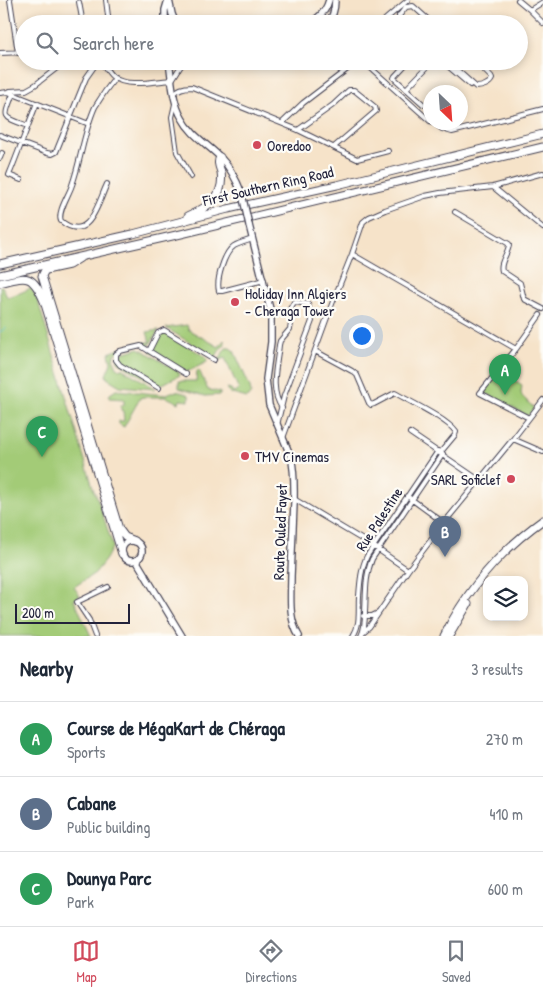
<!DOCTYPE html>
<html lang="en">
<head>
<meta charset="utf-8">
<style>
  :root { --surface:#fff; --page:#f6f6f7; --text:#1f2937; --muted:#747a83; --line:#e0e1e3; --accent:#d1495b }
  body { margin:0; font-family:"Patrick Hand",sans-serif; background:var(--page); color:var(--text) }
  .controls { position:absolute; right:15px; bottom:15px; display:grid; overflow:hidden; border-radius:10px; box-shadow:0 2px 8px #0003 }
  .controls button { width:45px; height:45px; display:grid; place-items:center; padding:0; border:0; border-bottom:1px solid var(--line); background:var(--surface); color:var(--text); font:25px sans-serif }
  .compass { position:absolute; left:423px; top:85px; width:45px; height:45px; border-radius:50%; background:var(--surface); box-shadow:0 2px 8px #0003; rotate:155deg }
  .scale { position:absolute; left:15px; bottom:12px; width:115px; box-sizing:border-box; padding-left:5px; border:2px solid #22223b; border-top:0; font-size:14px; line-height:18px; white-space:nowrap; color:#22223b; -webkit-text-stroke:4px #fdfcf7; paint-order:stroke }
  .you { position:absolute; left:361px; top:335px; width:18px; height:18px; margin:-12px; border:4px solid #fff; border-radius:50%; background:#1a73e8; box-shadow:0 0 0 8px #1a73e833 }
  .badge { display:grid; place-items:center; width:32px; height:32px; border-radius:50%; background:var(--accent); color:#fff; font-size:16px; font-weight:700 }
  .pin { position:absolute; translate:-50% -41px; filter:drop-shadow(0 1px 2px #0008) }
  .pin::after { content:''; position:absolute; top:26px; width:18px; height:15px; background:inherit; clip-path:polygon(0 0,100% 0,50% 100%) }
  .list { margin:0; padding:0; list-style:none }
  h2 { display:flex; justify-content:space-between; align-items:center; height:65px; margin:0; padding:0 20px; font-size:21px }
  h2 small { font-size:16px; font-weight:400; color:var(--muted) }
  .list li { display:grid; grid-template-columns:32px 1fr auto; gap:15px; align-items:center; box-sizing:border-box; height:75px; padding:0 20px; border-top:1px solid var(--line) }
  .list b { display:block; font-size:19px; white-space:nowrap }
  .list p { margin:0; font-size:16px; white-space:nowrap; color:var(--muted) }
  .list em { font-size:16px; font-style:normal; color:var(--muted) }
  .icon { flex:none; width:28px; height:28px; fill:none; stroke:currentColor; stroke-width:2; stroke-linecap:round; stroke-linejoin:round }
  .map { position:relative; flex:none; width:543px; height:636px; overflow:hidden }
  .search { position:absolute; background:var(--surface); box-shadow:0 2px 8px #0003; left:15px; right:15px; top:15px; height:55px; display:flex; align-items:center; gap:12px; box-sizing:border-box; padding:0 18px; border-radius:28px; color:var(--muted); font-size:19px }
  .sheet { height:290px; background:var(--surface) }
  nav { display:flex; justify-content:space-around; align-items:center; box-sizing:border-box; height:70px; border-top:1px solid var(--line); background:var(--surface); font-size:14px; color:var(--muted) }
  nav a { display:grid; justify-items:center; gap:2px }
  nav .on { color:var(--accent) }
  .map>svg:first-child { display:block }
</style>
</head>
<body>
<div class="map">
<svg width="543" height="636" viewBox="0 0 543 636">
  <rect width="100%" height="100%" fill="#fdfcf7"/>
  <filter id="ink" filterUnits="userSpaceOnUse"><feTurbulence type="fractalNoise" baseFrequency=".02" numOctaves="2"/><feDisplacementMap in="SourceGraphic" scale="10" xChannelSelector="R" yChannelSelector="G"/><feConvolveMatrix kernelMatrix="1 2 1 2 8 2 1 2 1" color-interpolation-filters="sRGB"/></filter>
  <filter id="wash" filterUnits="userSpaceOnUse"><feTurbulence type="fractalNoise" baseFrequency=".0096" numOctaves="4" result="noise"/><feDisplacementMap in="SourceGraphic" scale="20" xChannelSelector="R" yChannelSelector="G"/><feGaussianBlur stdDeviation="1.12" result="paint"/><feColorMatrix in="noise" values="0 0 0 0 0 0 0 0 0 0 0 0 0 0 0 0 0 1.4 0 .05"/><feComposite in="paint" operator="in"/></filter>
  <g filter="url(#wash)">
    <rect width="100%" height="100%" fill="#f6e3c9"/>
    <!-- green -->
    <path fill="#a3cb77" stroke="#627659" d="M0,286h2l5,11 13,-4 11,-5 6,10 57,193 3,6 16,49 -7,13 -11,14 -21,14 6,9 -6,4 17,36h-91z
      M187,325l2,5 30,17 5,-7 1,5 -4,3 -6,10 -49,-30z
      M159,330l-11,17 -9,-3 -17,5 -7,5 -2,4 4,9 3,2 1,-1 34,20 -1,1 -34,-3 -13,-8 -1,-3 5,-12 -2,-10 27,-10 14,-1 -3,-10z
      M165,332l41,25 1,2v3l-20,10 -37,-21 9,-17z
      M139,348l40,24 1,3 -21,11 -38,-22 -3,-3v-6l1,-1z
      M226,348h4l4,3 16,36 1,6 -4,5 -15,-4 -5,-4v-2l4,1 2,4 6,-3 -14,-32 -7,3c4,-4 4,-9 8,-13z
      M199,370l9,20 12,2v3l-15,1 -26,-8v-7h17l1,-10z
      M500,371l22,14 -1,8 1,3 12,12 -6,8 -44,-24z
      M116,390l50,5c7,-6 15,-3 23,0v6l-9,-1 -1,3 -13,-6h-23l-3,1 -16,29 -5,-3v-3h5l-1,-10 -2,-1v-5h3v-6l-15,-1 1,-4z"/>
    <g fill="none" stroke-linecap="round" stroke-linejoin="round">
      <!-- stream -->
      <path stroke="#50bfc5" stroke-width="1" d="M0,332l6,-4"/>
    </g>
  </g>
  <g filter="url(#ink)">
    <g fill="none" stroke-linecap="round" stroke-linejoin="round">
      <defs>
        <path id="street" d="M10,0l8,53
          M106,0l3,24
          M518,0l12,10
          M79,2l4,22
          M543,2l-13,8 13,13
          M399,15v4l6,5
          M399,16l7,-9 7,-1 20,18
          M380,24l28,-24
          M0,53l24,-1
          M101,61c4,6 7,12 12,16 14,11 43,4 59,3l12,-19
          M363,61l67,60
          M409,61l-14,15 -1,2 29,26
          M442,61l28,24
          M447,61l29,26c6,0 14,-3 16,-8l-1,-2 -16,-16
          M406,89l27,-28
          M10,91l16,-1 9,-5 31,-24
          M0,93l8,-1 81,32
          M13,94c-10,25 -11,22 15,32
          M174,94c4,-6 11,-7 18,-7l106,43 59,29 31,-8
          M175,104l-3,13 5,35 14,25
          M433,122l9,7 10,3 91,-23
          M282,123l21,-20 55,-42
          M298,130l35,-25 16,-15h5l21,17 1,4 -42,36
          M0,135l47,18 5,1 4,-2 30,-74 12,-17
          M0,158l2,-5
          M21,180l-12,-5c10,-24 18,-48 28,-72
          M107,184c-9,19 -18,60 -46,37 -4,-9 8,-26 11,-36 9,-25 12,-54 23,-78 6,-10 12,-19 20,-29
          M493,187l50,41
          M455,212l54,32c0,9 -10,18 -7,27l18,12 4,16 19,10
          M253,239c-6,2 -14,4 -19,7 -10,7 -18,34 -15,45h3l42,-11
          M352,254l164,95
          M149,351l9,-18 6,-3 50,30
          M315,351l37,20 5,4 12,28 2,2 3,-1 21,-11c16,9 52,26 61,39l-1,3 -15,18
          M159,388l-39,-23 -4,-5v-6l4,-3 21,-5 45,28
          M529,418l-49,-25 36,-44 24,-34
          M277,425l7,-29 28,-75 -4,-17 -14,-2 -4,7 1,15 -1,5 -10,12 -1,4c-2,21 -10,44 3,63
          M410,433l69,47
          M283,438l49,-134 20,-50 11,-32 6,-5 16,-7 40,-14 15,-3 53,-6 50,-14
          M513,439l30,13
          M407,496l37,27
          M294,499l79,47 35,24
          M363,616h9l6,-3
          M363,632l6,-5 39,-57 36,-47 69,-84 30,-39
          M95,636l-6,-16 -12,-18 31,-15
          M353,636c8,-12 5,-26 6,-40 1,-13 2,-28 8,-40l71,-105
          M361,636c4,-7 4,-16 4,-24 1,-18 0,-36 7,-53l71,-105"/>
        <path id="secondary" d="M169,0l3,14 4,10
          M316,19c7,-5 11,-11 13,-19
          M165,24v-14l3,-10
          M279,24l23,-2 13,-2
          M325,24c8,-4 10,-16 10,-24
          M169,61c3,19 3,40 13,57 9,17 25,26 38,39 10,10 17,24 22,37
          M249,225l22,88v29l-5,37 3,26 22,52c4,15 3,31 3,46 -1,25 -2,49 -3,73 0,21 -3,42 8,60
          M122 551a10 10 0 1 1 20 0a10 10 0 1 1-20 0Z
          M136,560l46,76"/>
        <path id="highway" d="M188,216c20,-9 37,-19 33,-44 -2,-6 -4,-10 -1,-15
          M80,258l-11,7 -23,5 -2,2 -2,4 77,253 6,8 10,4
          M0,264l133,-30 95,-25 109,-24 206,-51
          M0,275l181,-41 362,-87
          M0,283c27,-7 32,-10 44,18l78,253
          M444,636c23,-46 57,-86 99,-116
          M449,636l19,-32"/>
      </defs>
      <!-- street casing -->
      <use href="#street" stroke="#423f50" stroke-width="6"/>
      <!-- secondary casing -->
      <use href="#secondary" stroke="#423f50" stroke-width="8"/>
      <!-- highway casing -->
      <use href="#highway" stroke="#423f50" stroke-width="9"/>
      <!-- street -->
      <use href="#street" stroke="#fff" stroke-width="4"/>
      <!-- secondary -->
      <use href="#secondary" stroke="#fff" stroke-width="5.5"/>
      <!-- highway -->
      <use href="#highway" stroke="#fff" stroke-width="7"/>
      <defs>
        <path id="secondary-bridge" d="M242,194l7,31"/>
      </defs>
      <!-- secondary-bridge casing -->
      <use href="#secondary-bridge" stroke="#423f50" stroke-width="8" stroke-linecap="butt"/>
      <!-- secondary-bridge -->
      <use href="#secondary-bridge" stroke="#fff" stroke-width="5.5"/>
    </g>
  </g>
  <!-- markers -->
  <g fill="#d1495b" stroke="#fdfcf7" stroke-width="2">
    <circle cx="257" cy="145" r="5"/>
    <circle cx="235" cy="302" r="5"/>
    <circle cx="245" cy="456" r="5"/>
    <circle cx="511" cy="479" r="5"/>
  </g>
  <g text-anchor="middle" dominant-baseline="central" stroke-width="4.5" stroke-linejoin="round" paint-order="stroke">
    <!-- poi labels -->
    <g font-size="15" fill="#22223b" stroke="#fdfcf7" text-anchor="start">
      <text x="267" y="145">Ooredoo</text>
      <text x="245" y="293">Holiday Inn Algiers<tspan x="245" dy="17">- Cheraga Tower</tspan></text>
      <text x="255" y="456">TMV Cinemas</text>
      <text x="501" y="479" text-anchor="end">SARL Soficlef</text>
    </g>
    <!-- street labels -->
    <g font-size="15" fill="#22223b" stroke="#fdfcf7">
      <text transform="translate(268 186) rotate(-13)">First Southern Ring Road</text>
      <text transform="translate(379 519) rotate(-57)">Rue Palestine</text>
      <text transform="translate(280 532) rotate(-88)">Route Ouled Fayet</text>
    </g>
  </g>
</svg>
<div class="controls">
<button><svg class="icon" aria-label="layers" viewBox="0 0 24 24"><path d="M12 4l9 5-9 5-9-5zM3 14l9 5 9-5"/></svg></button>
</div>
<svg class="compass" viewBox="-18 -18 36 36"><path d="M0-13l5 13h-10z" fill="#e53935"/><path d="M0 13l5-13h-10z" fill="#747a83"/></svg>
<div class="scale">200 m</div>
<div class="you"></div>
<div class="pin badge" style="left:505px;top:395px;background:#2e9e5b">A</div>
<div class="pin badge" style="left:445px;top:557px;background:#5c6f8a">B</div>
<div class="pin badge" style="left:42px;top:457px;background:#2e9e5b">C</div>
<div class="search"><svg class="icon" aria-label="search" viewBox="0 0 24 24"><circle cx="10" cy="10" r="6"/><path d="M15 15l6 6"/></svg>Search here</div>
</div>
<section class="sheet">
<h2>Nearby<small>3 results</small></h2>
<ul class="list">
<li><span class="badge" style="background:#2e9e5b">A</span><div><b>Course de MégaKart de Chéraga</b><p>Sports</p></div><em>270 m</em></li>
<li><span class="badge" style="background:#5c6f8a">B</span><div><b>Cabane</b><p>Public building</p></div><em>410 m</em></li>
<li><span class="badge" style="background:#2e9e5b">C</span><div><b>Dounya Parc</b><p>Park</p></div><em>600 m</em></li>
</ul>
</section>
<nav>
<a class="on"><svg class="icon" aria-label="map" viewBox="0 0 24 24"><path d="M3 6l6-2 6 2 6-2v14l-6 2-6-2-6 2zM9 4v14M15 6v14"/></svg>Map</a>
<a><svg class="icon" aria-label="directions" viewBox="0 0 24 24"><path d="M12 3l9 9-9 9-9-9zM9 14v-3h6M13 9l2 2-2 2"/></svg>Directions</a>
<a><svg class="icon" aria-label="saved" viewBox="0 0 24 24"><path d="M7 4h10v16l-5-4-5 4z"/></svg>Saved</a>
</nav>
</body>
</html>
